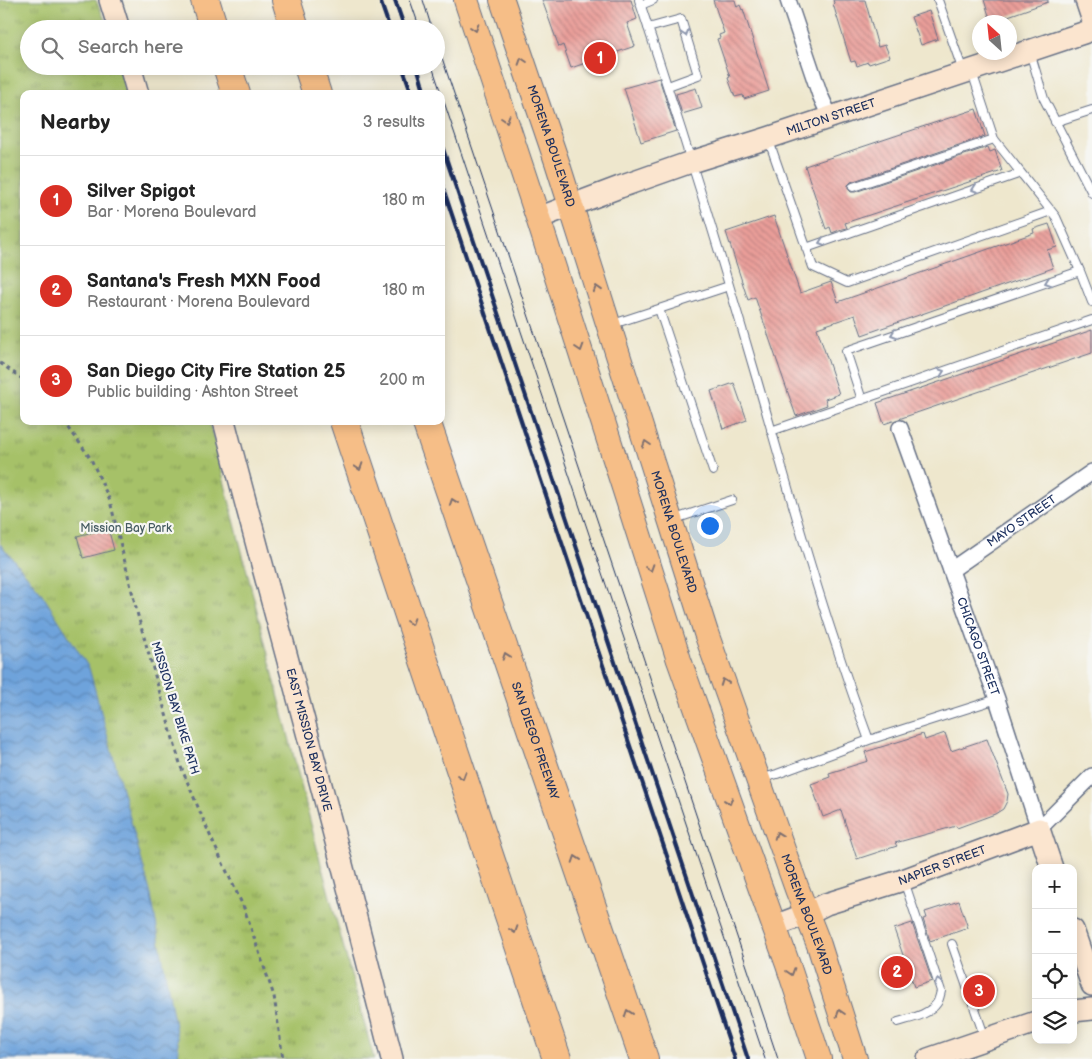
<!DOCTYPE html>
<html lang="en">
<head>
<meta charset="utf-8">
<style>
  :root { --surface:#fff; --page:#f6f6f6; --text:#222; --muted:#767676; --line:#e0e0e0; --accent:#d93025 }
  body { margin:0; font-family:"Balsamiq Sans",sans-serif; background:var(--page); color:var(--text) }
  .controls { position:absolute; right:15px; bottom:15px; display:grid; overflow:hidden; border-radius:10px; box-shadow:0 2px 12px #0003 }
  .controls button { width:45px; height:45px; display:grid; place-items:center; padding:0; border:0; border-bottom:1px solid var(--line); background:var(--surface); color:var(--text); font:25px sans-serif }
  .compass { position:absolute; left:972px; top:15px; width:45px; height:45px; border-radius:50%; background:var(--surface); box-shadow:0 2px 12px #0003; rotate:333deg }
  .you { position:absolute; left:709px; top:525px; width:18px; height:18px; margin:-12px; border:4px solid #fff; border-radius:50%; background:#1a73e8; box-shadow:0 0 0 8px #1a73e833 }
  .badge { display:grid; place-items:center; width:32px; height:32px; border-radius:50%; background:var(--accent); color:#fff; font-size:16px; font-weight:700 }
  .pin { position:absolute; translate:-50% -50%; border:2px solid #fff; box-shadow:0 1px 5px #0006 }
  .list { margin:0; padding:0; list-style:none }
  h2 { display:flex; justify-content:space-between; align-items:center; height:65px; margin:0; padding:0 20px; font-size:21px }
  h2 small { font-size:16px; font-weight:400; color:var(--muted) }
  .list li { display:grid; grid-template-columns:32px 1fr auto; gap:15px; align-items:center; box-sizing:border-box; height:90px; padding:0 20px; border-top:1px solid var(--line) }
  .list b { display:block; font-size:19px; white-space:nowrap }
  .list p { margin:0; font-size:16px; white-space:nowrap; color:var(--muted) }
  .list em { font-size:16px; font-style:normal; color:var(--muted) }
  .icon { flex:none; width:28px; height:28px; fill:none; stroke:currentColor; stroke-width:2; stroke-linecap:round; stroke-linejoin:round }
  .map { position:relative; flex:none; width:1092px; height:1059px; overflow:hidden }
  .search { position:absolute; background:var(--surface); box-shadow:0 2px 12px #0003; left:20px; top:20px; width:425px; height:55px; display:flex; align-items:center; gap:12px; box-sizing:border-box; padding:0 18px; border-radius:28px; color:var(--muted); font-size:19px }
  .panel { position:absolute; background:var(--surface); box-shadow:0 2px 12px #0003; left:20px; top:90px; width:425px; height:335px; border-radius:10px }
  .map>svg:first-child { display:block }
</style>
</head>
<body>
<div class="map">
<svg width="1092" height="1059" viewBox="0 0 1092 1059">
  <defs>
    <pattern id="grass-tufts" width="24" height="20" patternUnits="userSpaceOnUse" patternTransform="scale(1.25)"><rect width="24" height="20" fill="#a6c168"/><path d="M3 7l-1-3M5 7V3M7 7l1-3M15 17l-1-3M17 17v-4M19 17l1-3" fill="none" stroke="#869d59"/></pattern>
    <pattern id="water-waves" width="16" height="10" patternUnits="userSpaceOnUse" patternTransform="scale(1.25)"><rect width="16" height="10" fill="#6ea3db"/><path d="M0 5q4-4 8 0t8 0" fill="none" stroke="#5a85b5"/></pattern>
    <pattern id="building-back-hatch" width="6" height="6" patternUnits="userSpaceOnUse" patternTransform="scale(1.25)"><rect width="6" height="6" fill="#ea9e99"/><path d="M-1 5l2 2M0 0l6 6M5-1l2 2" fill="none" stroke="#bd8180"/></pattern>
  </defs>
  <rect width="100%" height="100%" fill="#f6f6f2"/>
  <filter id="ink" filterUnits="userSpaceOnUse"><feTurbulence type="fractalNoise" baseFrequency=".02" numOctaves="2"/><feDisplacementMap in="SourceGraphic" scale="10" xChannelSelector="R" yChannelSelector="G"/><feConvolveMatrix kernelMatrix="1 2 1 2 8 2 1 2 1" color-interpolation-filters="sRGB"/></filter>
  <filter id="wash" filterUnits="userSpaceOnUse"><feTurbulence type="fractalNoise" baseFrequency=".0096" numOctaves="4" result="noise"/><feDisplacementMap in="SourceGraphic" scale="20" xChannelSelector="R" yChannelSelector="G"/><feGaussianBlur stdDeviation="1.12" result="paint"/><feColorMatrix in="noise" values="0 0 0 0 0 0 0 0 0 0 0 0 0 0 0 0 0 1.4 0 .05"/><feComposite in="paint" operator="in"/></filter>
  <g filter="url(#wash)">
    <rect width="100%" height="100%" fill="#eee7cd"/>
    <!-- grass -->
    <path fill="url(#grass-tufts)" stroke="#607863" d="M0,0h96l13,29h-80v37h90l7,28h-102v327h185l112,443 53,195h-195l-1,-16 -138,-452 -40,-47z"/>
    <!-- water -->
    <path fill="url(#water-waves)" stroke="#44699c" d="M0,544l40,47 49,77 62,227 27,148 1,16h-179z"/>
    <g id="blocks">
      <!-- building -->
      <path fill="url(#building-back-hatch)" d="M542,0h89l6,19 -10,4 8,23 -64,22 -8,-23 -4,2z
        M713,0h22l2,7 3,-2 2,5 1,-1 26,82 -25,8 -1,-4 -8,2 -7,-19 2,-1 -13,-38 3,-1 -1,-3 5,-2z
        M833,0h32l13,47 7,-2 5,12 -21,7 -1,-2 -11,4 -2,-5 -4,1 -18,-58 1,-1z
        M984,0h64v2l-57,20z
        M929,11l9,28 -17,6 -10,-28z
        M659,78l17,53 -35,11 -17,-54z
        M696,88l6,20 -20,6 -6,-20z
        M976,109l9,27 -134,46 -3,3v4l3,3h4l133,-45 2,5 5,-2 7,21 -157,52 2,5 -5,1 -10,4 -2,-6 -4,2 -21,-63z
        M774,216l26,77 31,-11 7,20 196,-69 -1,-4 16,-5 8,23 -10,3 6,18 -191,67 -7,-20 -38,13 22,66 -14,5 2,6 -31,11 -41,-119 -7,3 -22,-68z
        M1092,330v23l-208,71 -7,-21z
        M734,383l13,37 -24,9 -12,-38z
        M108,528l6,22 -31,8 -6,-22z
        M945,733l6,18 36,-12 21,55 -1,7 -4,8 -8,5 -38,14 -1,-2 -61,17 2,3 -40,13 -16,-49 -18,7 -12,-33 19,-7 -1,-4 39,-12 -3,-9 58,-18 2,6z
        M959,901l9,27 -38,13 -7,-22 4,-1 -2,-6z
        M912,923l20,58 -18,6 -20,-58z"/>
    </g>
  </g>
  <g filter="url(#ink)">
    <use href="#blocks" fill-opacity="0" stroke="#656f85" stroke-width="1"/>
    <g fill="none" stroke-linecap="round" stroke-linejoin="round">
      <defs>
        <path id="lane" d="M639,0c42,126 81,252 118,380 26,89 50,180 80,268 10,31 21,62 32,92l128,-41
          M938,0l25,71
          M641,5l12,-5
          M648,28l33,-9 17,56 -30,11
          M1030,52l14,47 48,94
          M1055,122l37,-12
          M768,138l45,129 34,16 204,-72
          M994,139l62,78 24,54
          M853,187l141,-48 -22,-67
          M806,248l215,-75
          M659,309l54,162
          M610,325l119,-39
          M862,400l-16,-49 234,-80 12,31
          M771,431l321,-111
          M672,520l60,-20
          M760,779l17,-5 92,-34
          M952,944l33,94
          M898,1022c13,-4 31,-7 39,-19 2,-3 3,-8 4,-12l-37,-110"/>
        <g id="street">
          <path d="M788,0l32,95 10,22"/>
          <path id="s1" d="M900,428l97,271 42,130 53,-53"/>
          <path id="s2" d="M951,570l141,-98"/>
        </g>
        <g id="secondary">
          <path d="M110,0l9,29"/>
          <path d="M1086,0l6,18"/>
          <path d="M130,66l8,28"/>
          <path id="s3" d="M538,218l82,-31 71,-25 77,-24 324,-108"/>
          <path id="s4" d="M224,421c56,213 115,425 168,638"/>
          <path id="s5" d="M774,926l32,-12 20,-10 77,-24 136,-51 13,39"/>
          <path d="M1073,930l19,55"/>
          <path d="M1073,1011l19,-2"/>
          <path d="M928,1059l108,-37"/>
        </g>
        <g id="primary">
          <path d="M466,0l72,218 141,442 109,305 31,94"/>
          <path id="s6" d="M502,0l55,162 149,471 91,256 22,56 36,114"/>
        </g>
        <g id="highway">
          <path d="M205,0l9,29"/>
          <path d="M286,0l9,29"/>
          <path d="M227,66l9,28"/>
          <path d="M308,66l9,28"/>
          <path d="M344,421l213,638"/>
          <path id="s7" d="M426,421l218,638"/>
        </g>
      </defs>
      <!-- lane casing -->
      <use href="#lane" stroke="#656f85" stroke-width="10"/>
      <!-- street casing -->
      <use href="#street" stroke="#656f85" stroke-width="18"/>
      <!-- secondary casing -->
      <use href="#secondary" stroke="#656f85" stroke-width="24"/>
      <!-- primary casing -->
      <use href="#primary" stroke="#656f85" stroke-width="26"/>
      <!-- highway casing -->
      <use href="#highway" stroke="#656f85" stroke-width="30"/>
      <!-- path -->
      <path stroke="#656f85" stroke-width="3" stroke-dasharray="4 4" stroke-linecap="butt" d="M0,363l24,17
        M64,421l27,38 19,42 28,115 43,151 31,73 32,68 30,88 9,63"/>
      <!-- lane -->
      <use href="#lane" stroke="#fff" stroke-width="8"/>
      <!-- street -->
      <use href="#street" stroke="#fff" stroke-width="15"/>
      <!-- secondary -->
      <use href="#secondary" stroke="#fbe5cf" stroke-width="21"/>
      <!-- primary -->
      <use href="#primary" stroke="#f6be87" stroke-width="24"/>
      <!-- highway -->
      <use href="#highway" stroke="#f6be87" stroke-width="28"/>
      <!-- tram -->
      <path stroke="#1b2f5e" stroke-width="1" d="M410,0l10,29
        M423,0l9,29
        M436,40l342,1019
        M432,66l333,993"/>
      <!-- rail -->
      <path stroke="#1b2f5e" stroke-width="4" d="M380,0l10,29
        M395,0l10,29
        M402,66l10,28
        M417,66l8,28
        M441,143l307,916
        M441,182l294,877"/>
    </g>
    <!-- one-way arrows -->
    <defs><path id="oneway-chevron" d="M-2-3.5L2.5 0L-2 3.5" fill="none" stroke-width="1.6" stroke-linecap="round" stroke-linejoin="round" transform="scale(1.25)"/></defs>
    <g stroke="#7e6f70">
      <use href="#oneway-chevron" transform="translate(475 28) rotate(72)"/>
      <use href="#oneway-chevron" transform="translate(522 61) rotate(-108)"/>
      <use href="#oneway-chevron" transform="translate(506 119) rotate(72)"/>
      <use href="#oneway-chevron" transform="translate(597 289) rotate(-107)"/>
      <use href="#oneway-chevron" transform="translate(580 348) rotate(72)"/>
      <use href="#oneway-chevron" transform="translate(646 444) rotate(-108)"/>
      <use href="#oneway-chevron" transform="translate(359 467) rotate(72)"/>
      <use href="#oneway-chevron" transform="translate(453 502) rotate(-109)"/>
      <use href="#oneway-chevron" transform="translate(650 568) rotate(72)"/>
      <use href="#oneway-chevron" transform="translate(411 622) rotate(72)"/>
      <use href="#oneway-chevron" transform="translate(506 656) rotate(-109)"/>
      <use href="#oneway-chevron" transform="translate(724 682) rotate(-110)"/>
      <use href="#oneway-chevron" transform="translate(462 776) rotate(72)"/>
      <use href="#oneway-chevron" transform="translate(729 801) rotate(71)"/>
      <use href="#oneway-chevron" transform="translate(778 835) rotate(-109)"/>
      <use href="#oneway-chevron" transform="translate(576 859) rotate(-109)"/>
      <use href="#oneway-chevron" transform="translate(514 930) rotate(72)"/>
      <use href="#oneway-chevron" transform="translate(791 972) rotate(72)"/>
      <use href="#oneway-chevron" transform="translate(628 1013) rotate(-109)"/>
      <use href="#oneway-chevron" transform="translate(840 1013) rotate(-108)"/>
    </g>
    <g stroke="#8d97ae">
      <use href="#oneway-chevron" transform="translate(685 33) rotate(72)"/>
      <use href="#oneway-chevron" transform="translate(975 189) rotate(161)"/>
      <use href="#oneway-chevron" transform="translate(822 242) rotate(161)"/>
      <use href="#oneway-chevron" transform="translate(1048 282) rotate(161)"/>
      <use href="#oneway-chevron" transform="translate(894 334) rotate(161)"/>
      <use href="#oneway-chevron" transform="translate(941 372) rotate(-19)"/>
      <use href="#oneway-chevron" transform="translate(938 982) rotate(-109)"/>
    </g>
  </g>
  <g text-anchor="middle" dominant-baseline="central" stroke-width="4.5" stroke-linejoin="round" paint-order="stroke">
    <!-- street labels -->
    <g font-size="12" fill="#1b2f5e" stroke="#f6f6f2">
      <text stroke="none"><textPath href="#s3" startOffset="310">MILTON STREET</textPath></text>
      <text stroke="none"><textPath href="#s6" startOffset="154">MORENA BOULEVARD</textPath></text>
      <text stroke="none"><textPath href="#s2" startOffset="86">MAYO STREET</textPath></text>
      <text stroke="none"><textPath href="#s6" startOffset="559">MORENA BOULEVARD</textPath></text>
      <text stroke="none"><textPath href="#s1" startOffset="232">CHICAGO STREET</textPath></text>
      <text transform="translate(175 708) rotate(73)">MISSION BAY BIKE PATH</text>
      <text stroke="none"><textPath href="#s4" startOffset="330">EAST MISSION BAY DRIVE</textPath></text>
      <text stroke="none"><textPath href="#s7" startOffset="338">SAN DIEGO FREEWAY</textPath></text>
      <text stroke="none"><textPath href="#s5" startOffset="179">NAPIER STREET</textPath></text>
      <text stroke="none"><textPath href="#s6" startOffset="964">MORENA BOULEVARD</textPath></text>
    </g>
    <!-- park labels -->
    <g font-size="12" fill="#455b61" stroke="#f6f6f2">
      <text x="126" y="528">Mission Bay Park</text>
    </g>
  </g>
</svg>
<div class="controls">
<button>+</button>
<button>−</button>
<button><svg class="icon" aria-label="locate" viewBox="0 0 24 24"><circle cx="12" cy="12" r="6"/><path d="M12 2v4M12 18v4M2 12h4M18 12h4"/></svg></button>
<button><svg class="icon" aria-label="layers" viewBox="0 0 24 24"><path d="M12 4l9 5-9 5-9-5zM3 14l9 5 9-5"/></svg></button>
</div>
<svg class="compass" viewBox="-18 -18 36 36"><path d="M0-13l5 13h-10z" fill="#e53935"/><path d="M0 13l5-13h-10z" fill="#767676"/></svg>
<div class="you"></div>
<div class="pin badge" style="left:600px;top:58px">1</div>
<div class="pin badge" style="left:897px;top:972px">2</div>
<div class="pin badge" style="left:979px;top:991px">3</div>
<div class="search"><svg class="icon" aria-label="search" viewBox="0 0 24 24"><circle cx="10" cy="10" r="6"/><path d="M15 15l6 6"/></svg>Search here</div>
<section class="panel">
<h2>Nearby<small>3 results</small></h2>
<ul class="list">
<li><span class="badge">1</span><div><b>Silver Spigot</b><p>Bar · Morena Boulevard</p></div><em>180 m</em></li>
<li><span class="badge">2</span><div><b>Santana's Fresh MXN Food</b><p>Restaurant · Morena Boulevard</p></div><em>180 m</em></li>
<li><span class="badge">3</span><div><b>San Diego City Fire Station 25</b><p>Public building · Ashton Street</p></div><em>200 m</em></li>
</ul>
</section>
</div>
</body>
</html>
